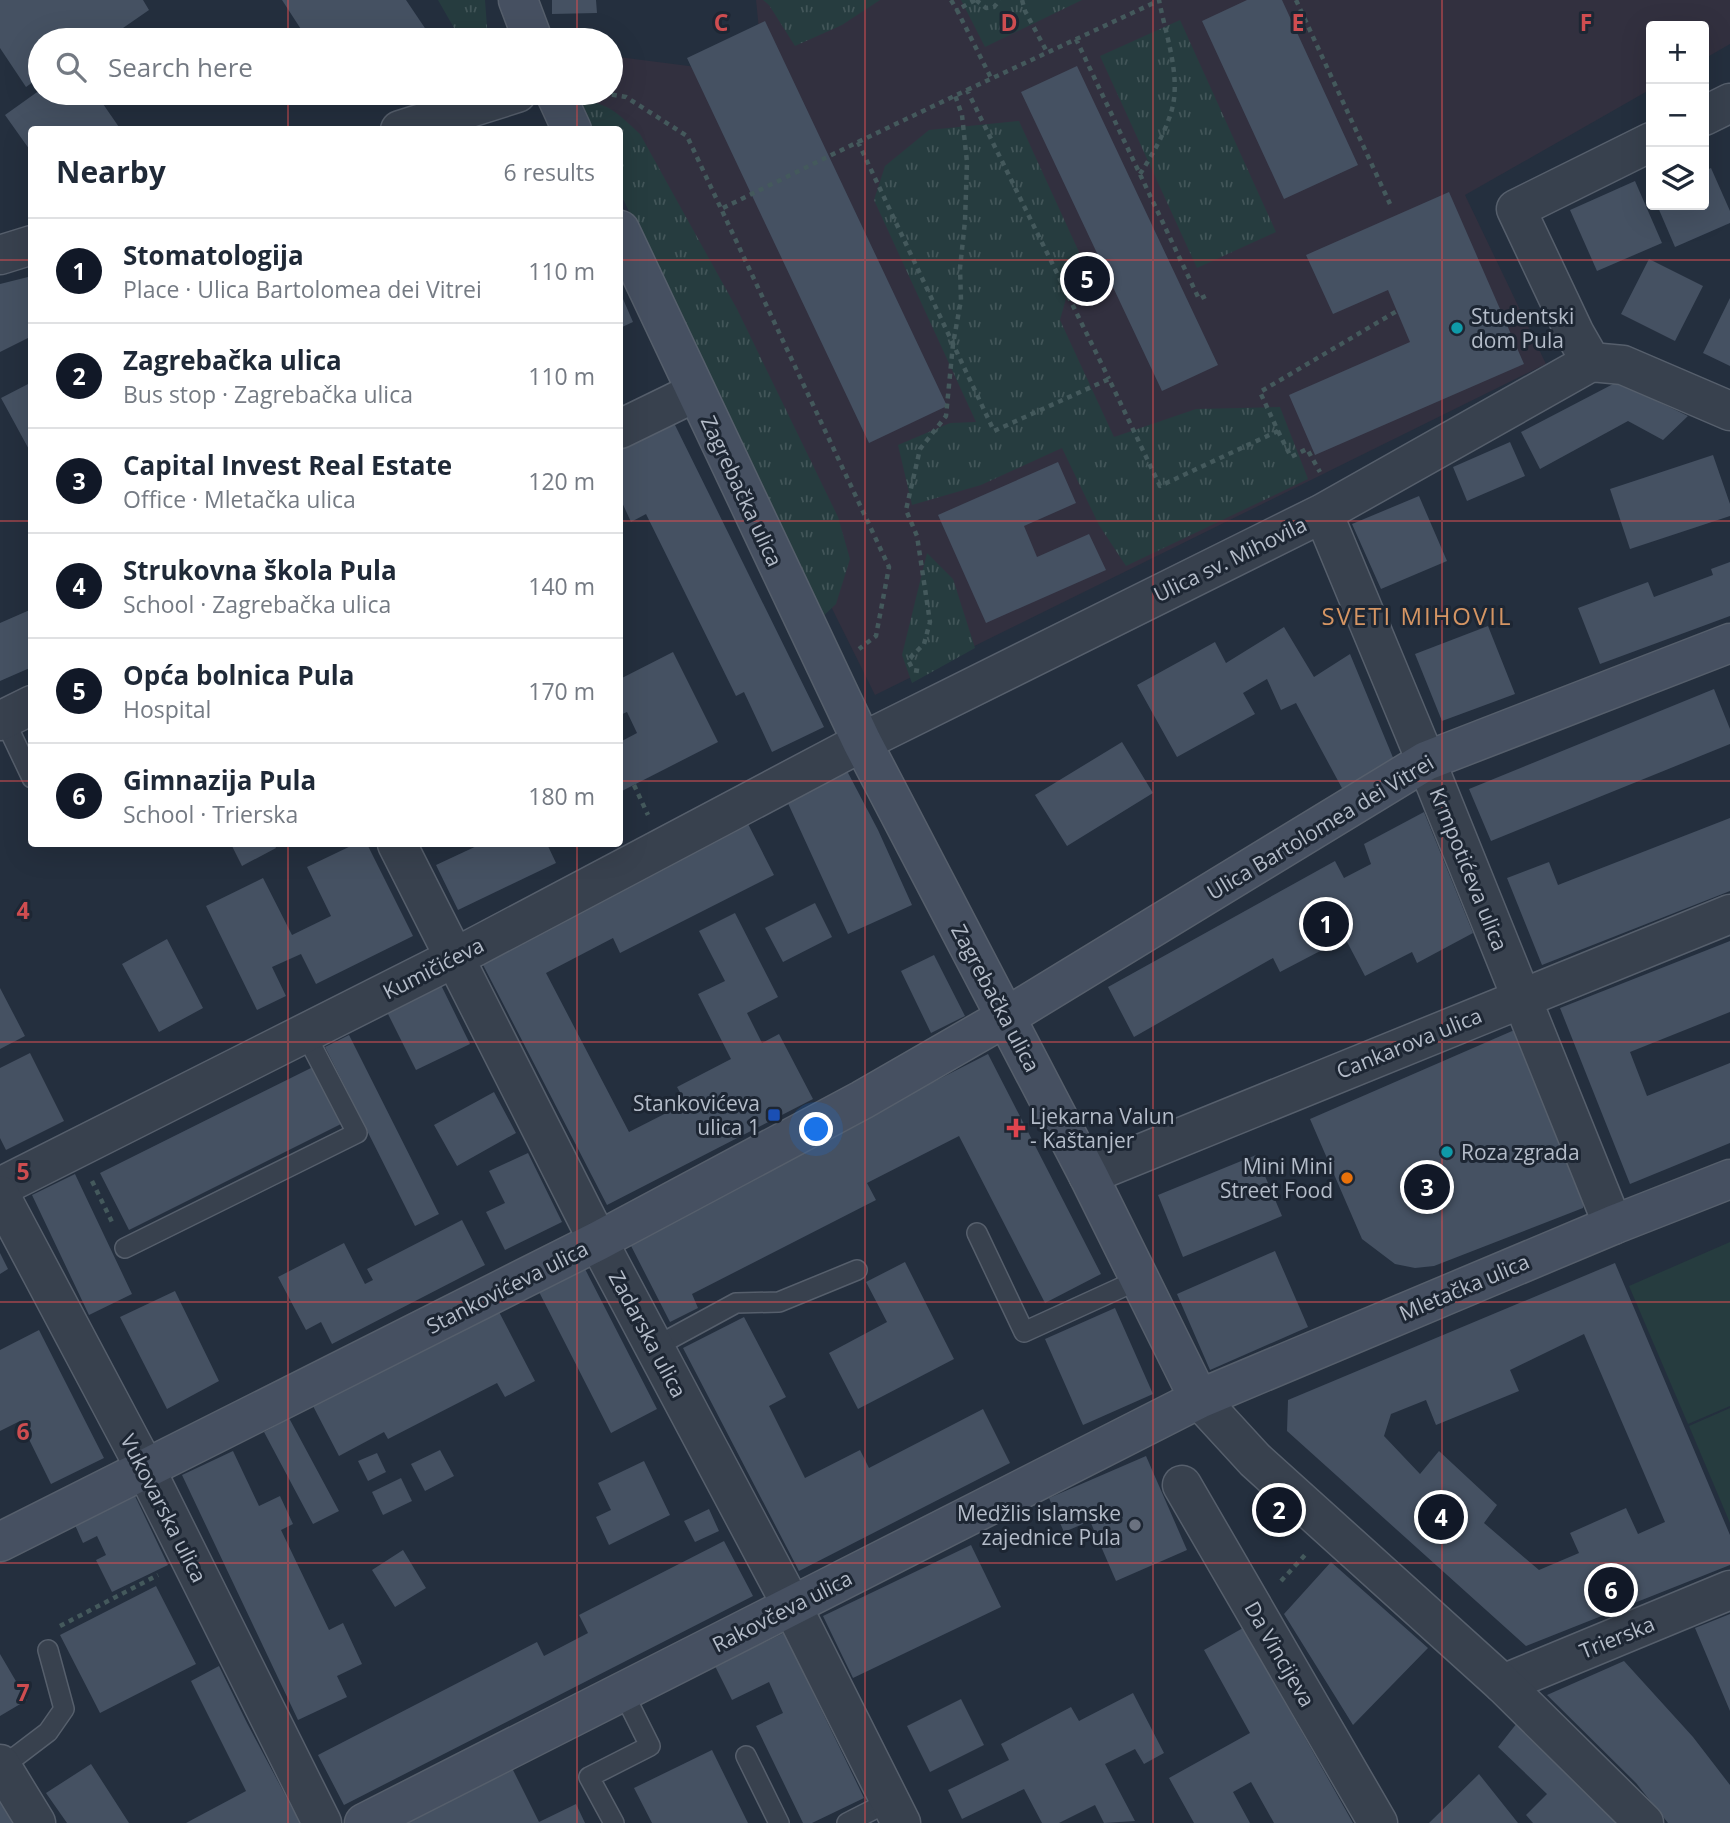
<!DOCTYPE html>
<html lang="en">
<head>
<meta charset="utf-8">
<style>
  :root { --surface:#fff; --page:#f6f6f7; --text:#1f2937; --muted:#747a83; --line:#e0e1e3; --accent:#111827 }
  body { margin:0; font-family:"Open Sans",sans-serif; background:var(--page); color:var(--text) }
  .controls { position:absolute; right:21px; top:21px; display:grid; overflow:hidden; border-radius:7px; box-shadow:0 7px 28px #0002 }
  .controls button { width:63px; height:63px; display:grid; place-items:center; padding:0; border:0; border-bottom:2px solid var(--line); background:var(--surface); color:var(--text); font:35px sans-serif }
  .you { position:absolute; left:817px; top:1130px; width:24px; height:24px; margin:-18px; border:5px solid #fff; border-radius:50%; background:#1a73e8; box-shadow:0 0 0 10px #1a73e833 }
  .badge { display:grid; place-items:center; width:46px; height:46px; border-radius:50%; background:var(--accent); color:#fff; font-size:23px; font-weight:700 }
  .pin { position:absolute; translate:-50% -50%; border:4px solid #fff; box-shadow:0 2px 7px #0006 }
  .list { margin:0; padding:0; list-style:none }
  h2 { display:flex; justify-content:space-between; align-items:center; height:91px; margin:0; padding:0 28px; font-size:30px }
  h2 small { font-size:23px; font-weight:400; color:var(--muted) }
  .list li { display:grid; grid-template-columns:46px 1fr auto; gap:21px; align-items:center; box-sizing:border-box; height:105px; padding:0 28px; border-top:2px solid var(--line) }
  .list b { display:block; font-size:26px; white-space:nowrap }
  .list p { margin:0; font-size:23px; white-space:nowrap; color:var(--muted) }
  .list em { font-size:23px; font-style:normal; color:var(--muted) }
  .icon { flex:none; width:38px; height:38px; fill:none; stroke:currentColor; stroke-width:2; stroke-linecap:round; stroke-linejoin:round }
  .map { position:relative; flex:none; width:1730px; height:1823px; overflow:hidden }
  .search { position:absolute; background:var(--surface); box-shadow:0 7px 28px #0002; left:28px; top:28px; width:595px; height:77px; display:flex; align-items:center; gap:18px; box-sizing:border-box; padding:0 24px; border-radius:38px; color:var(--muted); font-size:26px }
  .panel { position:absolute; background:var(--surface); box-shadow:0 7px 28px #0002; left:28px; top:126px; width:595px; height:721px; border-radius:7px }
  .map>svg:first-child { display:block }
</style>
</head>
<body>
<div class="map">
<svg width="1730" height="1823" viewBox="0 0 1730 1823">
  <defs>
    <pattern id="park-tufts" width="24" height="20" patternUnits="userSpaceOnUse" patternTransform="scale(1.75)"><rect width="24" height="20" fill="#263c3f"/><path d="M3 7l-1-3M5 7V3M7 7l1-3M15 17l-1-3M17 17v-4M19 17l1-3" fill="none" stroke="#435659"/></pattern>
  </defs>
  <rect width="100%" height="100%" fill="#242f3e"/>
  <!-- medical -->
  <path fill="#32303f" d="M756,0h974v44l-26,15v-33h-53v63l-186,106 81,169 -671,331 -255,-513v-52l-26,-1 -19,-36h36v-37l109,14 40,-30z"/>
  <!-- park -->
  <path fill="url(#park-tufts)" d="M438,0h47l3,40h-27z
    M763,0h117l-38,25 -47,21 -26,-41z
    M961,0h121l-97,47z
    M1180,20l96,212 -79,36 -97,-212z
    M578,101c30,0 40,13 62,33l97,175 101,208 12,42 -14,45 -18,17 -198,-429v-62l-29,-1z
    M1019,121l60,131 -19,68 54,117 82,-28 84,-2 28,72 -182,87 -27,-41 -37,-77 -81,37 -69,20 -14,-60 52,-22 26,-1 -102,-222 11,-34 44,-36z
    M927,553l26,26 22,69 -63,35 -10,-28z"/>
  <!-- pitch -->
  <path fill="#263c3f" d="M1730,1242v164l-42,18 -59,-138z
    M1730,1408v115l-41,-97z"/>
  <!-- building -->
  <path fill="#455162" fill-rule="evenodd" d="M0,0h143l6,10 -26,18 9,12h-92v37l-14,10 -26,-39z
    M282,0h124l27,40h-125z
    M552,0h44l1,13 -45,1z
    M1247,0h35l76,165 -74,34 -82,-178z
    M765,21l182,385 -78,37 -182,-385z
    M1077,66l141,299 -56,26 -141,-299z
    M40,90v3h74l-13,8 20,29h-89v23l-27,-38z
    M1711,168l19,43v12l-55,24 -18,-42h47v-34z
    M1635,181l27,62 -65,28 -27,-61z
    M1449,192l75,172 -209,91 -26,-60 121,-53 -22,-52 -55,24 -27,-59z
    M1649,259l54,27 -28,55 -54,-27z
    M32,276v60l-32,16v-68z
    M620,292l13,30 -13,6z
    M1730,298v68l-27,-13z
    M32,382v73l-31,-57z
    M1617,382l71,34 -25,24 -35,-19 -88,48 -19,-37z
    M674,423l150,304 -52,25 -28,-60 -8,4 -90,-182 -15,8 -11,-24v-49z
    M1510,442l15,34 -58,25 -14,-34z
    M1713,455l17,49v12l-100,33 -20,-60z
    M1058,462l18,41 -52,23 13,31 52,-23 17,36 -120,53 -48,-108z
    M1419,496l28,65 -66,28 -29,-65z
    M1730,562v54l-130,48 -22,-56 70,-26 6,15 59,-22 -2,-6z
    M32,609v58l-32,14v-58z
    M1488,626l27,68 -73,27 -27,-67z
    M1284,627l30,50 36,-23 44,106 -51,30 -47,-87 -15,7 -14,-31 -24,14 12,21 -78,43 -40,-72 78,-43 11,21z
    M673,652l45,90 -98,50v-50l17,-9 -10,-21 -7,3v-36z
    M1714,689l16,40v15l-239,97 -22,-52z
    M1122,742l31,51 -86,53 -32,-51z
    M846,769l32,61 34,75 -64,29 -62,-135z
    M1424,812l49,121 -56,30 -5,-11 -47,24 -20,-38 -65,34 -7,-14 -139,79 -26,-50 227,-126 9,17 27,-14 -7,-20z
    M1730,818v73l-188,74 -35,-87 42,-16 9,23z
    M747,822l27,53 -154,78 -7,-15 -67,35 83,159 57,-29 -9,-16 54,-28 -33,-65 27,-13 -26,-50 36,-18 43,84 -31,16 15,30 17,-9 34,65 -206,106 -127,-246z
    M231,844h43l2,4 -34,18z
    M355,844h12l46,92 -97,48 -15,-30 -29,13 14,29 -29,14 -51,-104 57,-28 29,57 39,-19 -24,-49z
    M481,844h66l9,19 -98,47 -22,-45z
    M815,903l17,34 -49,25 -18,-34z
    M167,939l36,69 -44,24 -37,-68z
    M1730,941v71l-100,40 17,44 83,-33v80l-100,41 -70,-176z
    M934,955l31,61 -34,17 -30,-62z
    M439,981l31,63 -54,26 -31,-62z
    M0,988l25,48 -25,13z
    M1519,1028l66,169 -2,11 -149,58 -19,2 -20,-4 -33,-25 -52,-120z
    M349,1035l90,179 -24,12 -90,-179z
    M30,1053l34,68 -58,29 -6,-12v-70z
    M988,1054l113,220 -56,29 -86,-167 -92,47 9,17 -184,94 6,14 -28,14 -43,-84z
    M315,1066l28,57 -214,107 -29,-57z
    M494,1092l22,41 -59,33 -23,-41z
    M528,1153l34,69 -57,28 -19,-38 19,-9 -16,-32z
    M1256,1155l26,61 -99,41 -25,-62z
    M75,1174l57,120 -43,21 -57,-120z
    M462,1220l23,45 -153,79 -11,-22 -15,8 -28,-53 66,-34 21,41 8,-4 -6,-11z
    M1275,1251l33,76 -98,43 -33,-76z
    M0,1253l8,16 -8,5z
    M905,1262l49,97 -96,50 -29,-56 58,-31 -21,-40z
    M1615,1263l115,272v30l-204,81 -239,-215 1,-31zM1584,1334l81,188 -27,12 -12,-26 -56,25 9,20 -40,17 -55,-47 13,-18 -58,-54 -19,23 -36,-38 7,-22 35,-14 10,25 83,-34 -9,-21z
    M584,1267l73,142 -46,24 -73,-143z
    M175,1291l44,90 -52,28 -47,-92z
    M1115,1308l38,86 -70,31 -38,-86z
    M498,1310l37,71 -30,16 -8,-14 -109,56 -4,-7 -45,24 -26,-50z
    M744,1317l42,80 -17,9 36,72 55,-28 9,18 114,-59 27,54 -211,108 -116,-223z
    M39,1330l65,128 -53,26 -31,-63 -20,10v-81z
    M289,1418l50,93 -26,13 -49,-92z
    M440,1450l14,26 -29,15 -14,-27z
    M233,1451l26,55 21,-10 13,28 -12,6 48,100 14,-7 19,41 -25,12 10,21 -49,23 -116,-245z
    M377,1453l9,19 -18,9 -10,-20z
    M1146,1456l41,94 -71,31 -26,-60 -26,11 -15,-34z
    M644,1461l26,54 -61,30 -13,-28 15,-7 -13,-27z
    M401,1478l11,23 -29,14 -11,-23z
    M135,1496l33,69 -56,27 -16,-32 10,-5 -9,-19 -14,7 -8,-18z
    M709,1509l10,22 -24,11 -11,-21z
    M724,1541l29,55 -409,209 -26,-50 219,-113 7,14 44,-23 -9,-18z
    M971,1545l30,62 -148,71 -30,-62z
    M403,1550l23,38 -31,19 -23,-37z
    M1331,1562l97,86 -75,77 -69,-111z
    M156,1586l40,78 -96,49 -40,-78z
    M1730,1614v97l-35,-83z
    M1243,1628l110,195h-79l-23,-41 -18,10 17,31h-56l-25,-45 81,-45 -46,-83z
    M784,1633l80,165 -52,25h-9l-47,-97 27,-13 -14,-31 -37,18 -17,-34z
    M0,1654l27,46 -27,16z
    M1624,1661l69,76 37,48v38h-62l-32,-40 -89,-88z
    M219,1666l28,57 53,100h-114l60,-32 -55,-110z
    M1133,1693l31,60 -20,11 -9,-15 -30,15 30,57 -31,2 -9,-18 -36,18h-17l-18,-34 -62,30 -14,-29 61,-30 -8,-16 70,-37 8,14z
    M961,1699l23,46 -54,27 -23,-46z
    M1517,1723l104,100h-88l-7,-8 21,-21 -49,-47z
    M712,1750l36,73h-96l-18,-35z
    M509,1762l30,60 37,-18 9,19h-198z
    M91,1764l38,59h-62l-21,-30z
    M1479,1774l39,49h-89z
    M0,1802l13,21h-13z"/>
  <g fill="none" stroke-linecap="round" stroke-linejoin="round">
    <defs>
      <path id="service" d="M4,719l28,59
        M977,1233l47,99 116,-53
        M125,1248l232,-115 -52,-100
        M655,1347l81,-44 43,-1 78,-32
        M746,1756l33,67
        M2,1767l46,-35 16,-23 -16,-59
        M614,1823l-25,-46 61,-31 -27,-54
        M847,1823l43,-22"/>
      <path id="minor" d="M1704,116l26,-13
        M1591,362l-16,-28 -59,-125 135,-67
        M1591,362l32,3 107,46
        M620,429l76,-37
        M1323,513l103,248 187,464
        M0,721l32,-16
        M397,844l201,397
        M1088,1175l642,-261
        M0,1187l454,-229 408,-216 461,-229 268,-151
        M1182,1485l196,338
        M1503,1684l227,-94
        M0,1764l36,59"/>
      <path id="tertiary" d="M400,130l117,-37
        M0,255l32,-10
        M0,1195l146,275 176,353
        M598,1241l194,365 109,217
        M1199,1399l56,61 248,224 141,139"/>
      <path id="secondary" d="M518,0l15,40
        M555,93l17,37
        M620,230l242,512 226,433 111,224
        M0,1542l598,-301 264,-141 144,-83 420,-256 304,-118
        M364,1823l835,-424 414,-174 117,-46"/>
    </defs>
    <!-- service casing -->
    <use href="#service" stroke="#565f6c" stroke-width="22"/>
    <!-- minor casing -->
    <use href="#minor" stroke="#565f6c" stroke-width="41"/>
    <!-- tertiary casing -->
    <use href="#tertiary" stroke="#565f6c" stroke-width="41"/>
    <!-- secondary casing -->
    <use href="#secondary" stroke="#565f6c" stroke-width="41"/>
    <!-- path -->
    <path stroke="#44595c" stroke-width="4.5" stroke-dasharray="5 5" stroke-linecap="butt" d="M951,0l6,10
      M975,0l-18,10 34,68
      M976,0l10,8 8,-1 6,-7
      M1022,0l3,11 22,41
      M1296,0l94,204
      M1076,39l123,260 11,-5
      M967,90l193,-90
      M602,93l24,4 61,39 202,431 -13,69 -17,13
      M858,142l109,-52 142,289
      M1140,174c13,-20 31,-51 34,-75 4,-31 -9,-68 -15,-99
      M723,208l135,-66 136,289 115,-52 51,107 118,-55 -18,-39 137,-81
      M1278,431l13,26 16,-8 13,23
      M919,671l-6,-1 -5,-10 16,-16 6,-22 -13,-86 -11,-26 14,-61 26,-33 7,-72 8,-44 -1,-32 5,-47 2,-59 -5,-47 -7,-20
      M634,785l14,30
      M92,1181l22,45
      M1281,1581l25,-27
      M60,1626l98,-51"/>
    <!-- service -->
    <use href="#service" stroke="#38414e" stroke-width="19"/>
    <!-- minor -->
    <use href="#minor" stroke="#38414e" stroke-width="38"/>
    <!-- tertiary -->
    <use href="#tertiary" stroke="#38414e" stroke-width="38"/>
    <!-- secondary -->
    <use href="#secondary" stroke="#465061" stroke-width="38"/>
  </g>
  <!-- grid -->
  <path fill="none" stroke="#ce4d50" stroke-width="2" stroke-opacity="0.55" d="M288,0v40M577,0v40M865,0v1823M1153,0v1823M1442,0v1823M288,93v37M577,93v37M0,260h32M620,260h1110M0,521h32M620,521h1110M0,781h32M620,781h1110M288,844v979M577,844v979M0,1042h1730M0,1302h1730M0,1563h1730"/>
  <!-- markers -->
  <g fill="#0f9aa8" stroke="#1d2633" stroke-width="2.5">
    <circle cx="1457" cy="328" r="7"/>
    <circle cx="1447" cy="1152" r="7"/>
  </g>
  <rect fill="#1a4fb4" stroke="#1d2633" stroke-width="2.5" x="767" y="1108" width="14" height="14" rx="3.5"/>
  <path fill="#e0444e" stroke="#1d2633" stroke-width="2.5" d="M1012.5 1117.5h7v7h7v7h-7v7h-7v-7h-7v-7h7z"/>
  <circle fill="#e8710a" stroke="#1d2633" stroke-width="2.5" cx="1347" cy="1178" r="7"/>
  <circle fill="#6b7280" stroke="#1d2633" stroke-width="2.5" cx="1135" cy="1525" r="7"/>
  <g text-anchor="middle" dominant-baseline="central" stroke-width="6" stroke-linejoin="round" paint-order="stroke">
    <!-- poi labels -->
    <g font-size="21" fill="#b4bcc9" stroke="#1d2633" text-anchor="start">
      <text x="1471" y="316">Studentski<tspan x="1471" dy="24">dom Pula</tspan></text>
      <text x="760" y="1103" text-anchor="end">Stankovićeva<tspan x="760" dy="24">ulica 1</tspan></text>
      <text x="1030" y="1116">Ljekarna Valun<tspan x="1030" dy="24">- Kaštanjer</tspan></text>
      <text x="1461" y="1152">Roza zgrada</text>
      <text x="1333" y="1166" text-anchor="end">Mini Mini<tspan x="1333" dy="24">Street Food</tspan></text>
      <text x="1121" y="1513" text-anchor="end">Medžlis islamske<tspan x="1121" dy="24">zajednice Pula</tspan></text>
    </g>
    <!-- street labels -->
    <g font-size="21" fill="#b4bcc9" stroke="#1d2633">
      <text transform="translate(742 491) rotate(65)">Zagrebačka ulica</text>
      <text transform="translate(1230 559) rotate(-26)">Ulica sv. Mihovila</text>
      <text transform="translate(1320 827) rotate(-31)">Ulica Bartolomea dei Vitrei</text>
      <text transform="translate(1469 869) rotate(68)">Krmpotićeva ulica</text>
      <text transform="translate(433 968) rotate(-27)">Kumičićeva</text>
      <text transform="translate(996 998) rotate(62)">Zagrebačka ulica</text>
      <text transform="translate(1409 1043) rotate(-22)">Cankarova ulica</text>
      <text transform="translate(507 1287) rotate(-27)">Stankovićeva ulica</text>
      <text transform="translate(1464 1287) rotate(-23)">Mletačka ulica</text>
      <text transform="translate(648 1334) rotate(62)">Zadarska ulica</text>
      <text transform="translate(164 1508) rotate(63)">Vukovarska ulica</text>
      <text transform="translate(782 1611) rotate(-27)">Rakovčeva ulica</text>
      <text transform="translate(1617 1637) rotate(-22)">Trierska</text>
      <text transform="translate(1280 1654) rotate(60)">Da Vincijeva</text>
    </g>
    <!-- quarter labels -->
    <g font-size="24" letter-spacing="2" fill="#d59563" stroke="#1d2633">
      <text x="1417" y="615">SVETI MIHOVIL</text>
    </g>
  </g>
  <g font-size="23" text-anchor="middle" font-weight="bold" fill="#ce4d50" stroke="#1d2633" stroke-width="6" stroke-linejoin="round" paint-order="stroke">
    <text x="721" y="31">C</text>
    <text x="1009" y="31">D</text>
    <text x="1298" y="31">E</text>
    <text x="1586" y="31">F</text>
    <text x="23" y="919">4</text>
    <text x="23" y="1180">5</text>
    <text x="23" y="1440">6</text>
    <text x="23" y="1701">7</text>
  </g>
</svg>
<div class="controls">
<button>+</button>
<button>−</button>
<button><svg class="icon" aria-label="layers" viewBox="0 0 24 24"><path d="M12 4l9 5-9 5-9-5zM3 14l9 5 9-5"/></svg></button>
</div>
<div class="you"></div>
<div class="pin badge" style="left:1326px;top:924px">1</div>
<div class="pin badge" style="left:1279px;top:1510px">2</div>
<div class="pin badge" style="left:1427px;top:1187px">3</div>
<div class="pin badge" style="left:1441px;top:1517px">4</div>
<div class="pin badge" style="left:1087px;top:279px">5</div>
<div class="pin badge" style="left:1611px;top:1590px">6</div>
<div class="search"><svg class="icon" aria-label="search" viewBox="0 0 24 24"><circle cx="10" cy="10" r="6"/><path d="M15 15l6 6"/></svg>Search here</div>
<section class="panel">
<h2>Nearby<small>6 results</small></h2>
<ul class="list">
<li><span class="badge">1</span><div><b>Stomatologija</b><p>Place · Ulica Bartolomea dei Vitrei</p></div><em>110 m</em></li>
<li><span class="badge">2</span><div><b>Zagrebačka ulica</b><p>Bus stop · Zagrebačka ulica</p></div><em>110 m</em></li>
<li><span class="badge">3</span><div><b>Capital Invest Real Estate</b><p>Office · Mletačka ulica</p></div><em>120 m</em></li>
<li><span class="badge">4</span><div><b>Strukovna škola Pula</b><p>School · Zagrebačka ulica</p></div><em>140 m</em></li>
<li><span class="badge">5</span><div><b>Opća bolnica Pula</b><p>Hospital</p></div><em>170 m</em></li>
<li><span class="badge">6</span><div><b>Gimnazija Pula</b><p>School · Trierska</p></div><em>180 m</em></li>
</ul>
</section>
</div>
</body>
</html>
